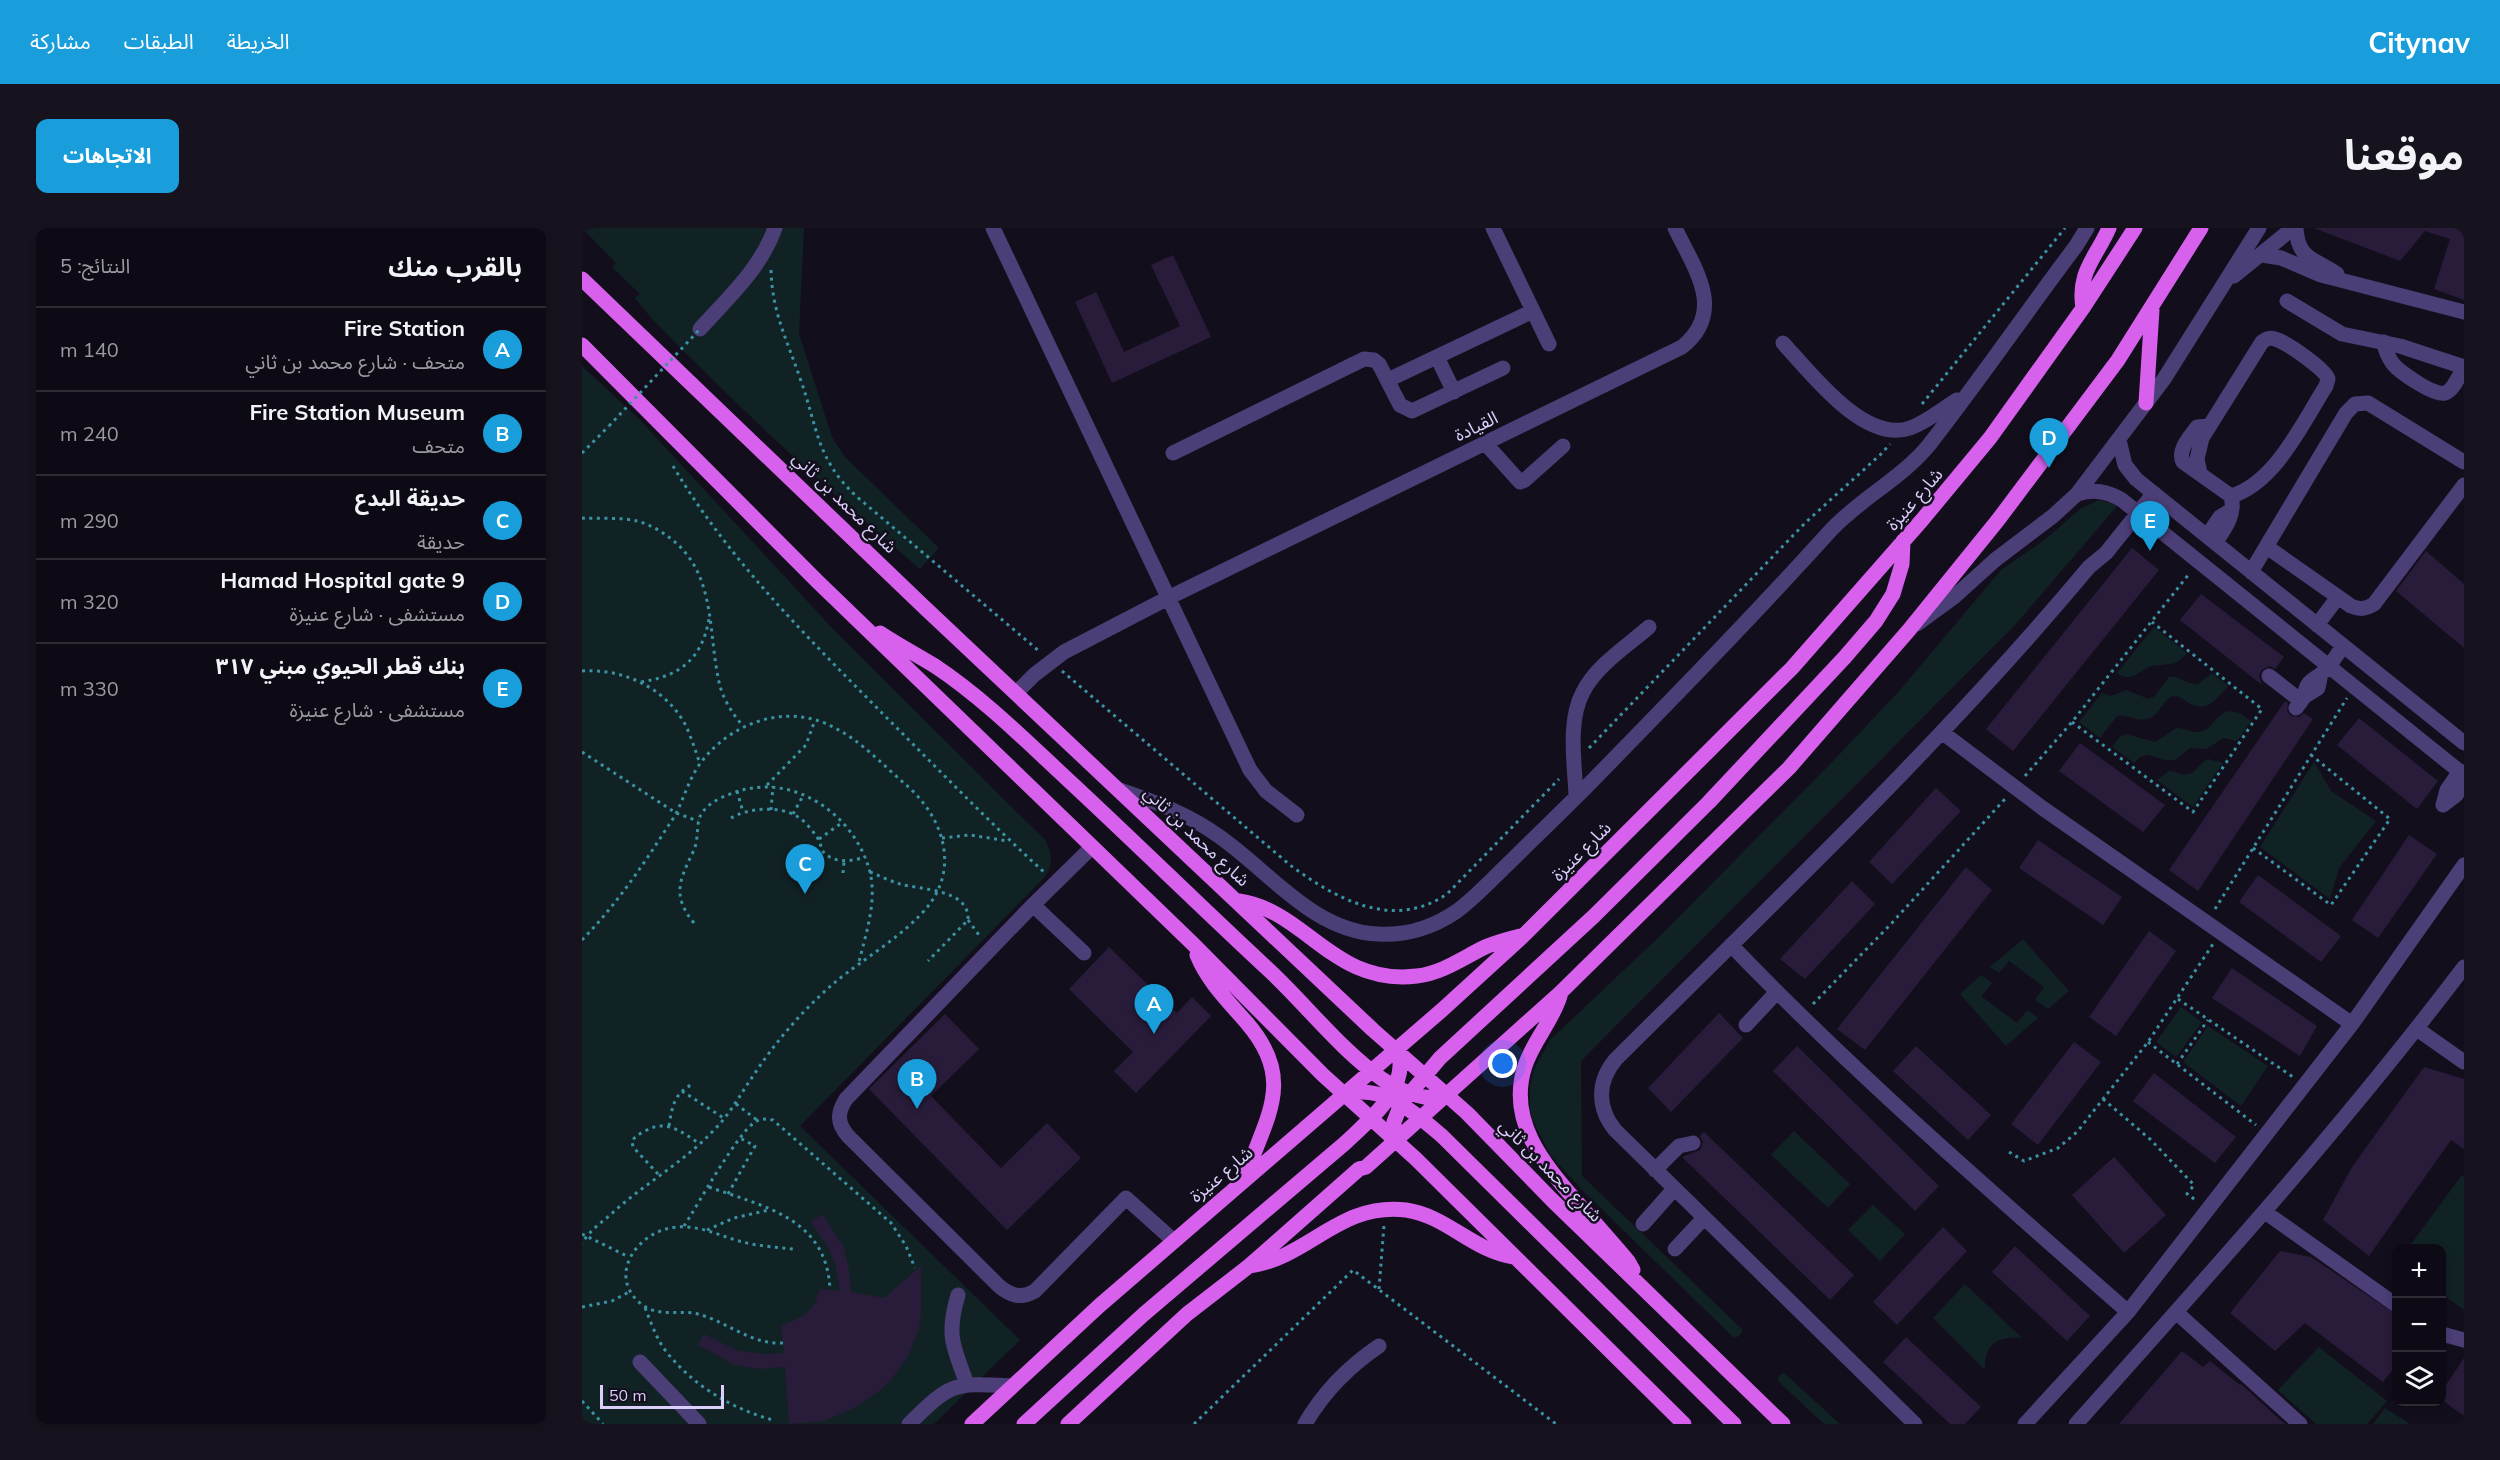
<!DOCTYPE html>
<html lang="ar">
<head>
<meta charset="utf-8">
<style>
  :root { --surface:#0e0a15; --page:#17131e; --text:#f1f3f6; --muted:#9b9aa0; --line:#2e2b34; --accent:#199edb }
  body { margin:0; font-family:Mulish,"Noto Sans Arabic",sans-serif; background:var(--page); color:var(--text); direction:rtl }
  .controls { position:absolute; right:18px; bottom:18px; display:grid; overflow:hidden; border-radius:12px; box-shadow:0 3px 9px #0003 }
  .controls button { width:54px; height:54px; display:grid; place-items:center; padding:0; border:0; border-bottom:2px solid var(--line); background:var(--surface); color:var(--text); font:30px sans-serif }
  .scale { position:absolute; left:18px; bottom:15px; width:124px; box-sizing:border-box; padding-left:6px; border:3px solid #dccefa; border-top:0; font-size:16px; line-height:21px; white-space:nowrap; color:#dccefa; -webkit-text-stroke:4px #130e1c; paint-order:stroke }
  .you { position:absolute; left:921px; top:836px; width:21px; height:21px; margin:-15px; border:4px solid #fff; border-radius:50%; background:#1a73e8; box-shadow:0 0 0 9px #1a73e833 }
  .badge { display:grid; place-items:center; width:39px; height:39px; border-radius:50%; background:var(--accent); color:#fff; font-size:20px; font-weight:700 }
  .pin { position:absolute; translate:-50% -50px; filter:drop-shadow(0 2px 3px #0008) }
  .pin::after { content:''; position:absolute; top:32px; width:21px; height:18px; background:inherit; clip-path:polygon(0 0,100% 0,50% 100%) }
  .list { margin:0; padding:0; list-style:none }
  h2 { display:flex; justify-content:space-between; align-items:center; height:78px; margin:0; padding:0 24px; font-size:26px }
  h2 small { font-size:20px; font-weight:400; color:var(--muted) }
  .list li { display:grid; grid-template-columns:39px 1fr auto; gap:18px; align-items:center; box-sizing:border-box; height:84px; padding:0 24px; border-top:2px solid var(--line) }
  .list b { display:block; font-size:22px; white-space:nowrap }
  .list p { margin:0; font-size:20px; white-space:nowrap; color:var(--muted) }
  .list em { font-size:20px; font-style:normal; color:var(--muted) }
  .icon { flex:none; width:33px; height:33px; fill:none; stroke:currentColor; stroke-width:2; stroke-linecap:round; stroke-linejoin:round }
  .map { position:relative; flex:none; width:1882px; height:1196px; overflow:hidden; direction:ltr; border-radius:12px }
  header { display:flex; align-items:center; gap:36px; box-sizing:border-box; height:84px; padding:0 30px; background:var(--accent); color:#fff }
  header strong { font-size:28px }
  nav { display:flex; gap:33px; margin-inline-start:auto; font-size:21px }
  .intro { display:flex; align-items:center; justify-content:space-between; box-sizing:border-box; height:144px; padding:0 36px }
  h1 { margin:0; font-size:42px }
  .button { padding:15px 27px; border-radius:12px; background:var(--accent); color:#fff; font-size:21px; font-weight:700 }
  main { display:flex; gap:36px; padding:0 36px }
  aside { flex:1; background:var(--surface); border-radius:12px; box-shadow:0 3px 9px #0003 }
  .map>svg:first-child { display:block }
</style>
</head>
<body>
<header>
<strong>Citynav</strong>
<nav><a>الخريطة</a><a>الطبقات</a><a>مشاركة</a></nav>
</header>
<div class="intro"><h1>موقعنا</h1><a class="button">الاتجاهات</a></div>
<main>
<div class="map">
<svg width="1882" height="1196" viewBox="0 0 1882 1196">
  <rect width="100%" height="100%" fill="#130e1c"/>
  <!-- green -->
  <path fill="#112225" d="M0,0h222l-5,106 33,103 13,20 94,91 -19,21c-93,-79 -183,-163 -268,-250l-17,-21 5,-4 -28,-27 4,-4z
    M0,138l58,54 194,210 211,210c9,15 8,29 -4,41l-241,245 220,214 -86,84h-352z
    M1517,272l19,5 -103,120 -434,436 1,115 161,154 -4,6 -5,2 -150,-146 -34,-37 -17,-34 -3,-11v-24l4,-17 16,-29 111,-105 174,-176 65,-69 101,-120 46,-32 33,-29z
    M1572,399l33,26c-11,14 -20,10 -35,13 -14,4 -19,18 -35,7z
    M1630,445l16,13c-10,11 -20,27 -37,18 -7,-3 -9,-8 -18,-8 -12,5 -13,20 -26,23 -11,3 -19,-6 -30,-3l-17,22 -21,-16 23,-29 9,3 15,-6 23,9 6,-3 14,-19c11,-2 17,8 29,7z
    M1647,483l10,2 12,8 -14,20 -13,-3 -18,11 -16,-1 -15,12h-9l-18,-5 -8,2 -6,6 -22,-16 8,-10 6,-3 29,8 22,-14c7,0 13,4 20,4 15,0 18,-18 32,-21z
    M1626,531l15,4 -30,44 -36,-27 12,-9c7,0 13,5 20,3 7,-2 11,-11 19,-15z
    M1732,534l17,29 45,30 -37,47 -9,31 -70,-52z
    M1441,711l46,52 -21,18 -13,-9 9,-13 -35,-26 -10,12 -9,-6z
    M1399,747l11,8 -11,13 36,27 10,-13 11,8 -32,28 -46,-52z
    M1599,779l21,15 -26,35 -20,-15z
    M1626,798l60,40 -27,40 -58,-44z
    M1212,903l56,53 -22,24 -57,-53z
    M1880,947l2,2v133l-22,-16v-46h-34z
    M1291,977l32,29 -25,27 -32,-31z
    M1383,1056l57,54c-25,-2 -38,6 -37,32l-52,-52z
    M1737,1119l68,54 -20,23h-51l-38,-34z
    M1202,1145l56,51h-16l-46,-43 1,-5z
    M1803,1180l25,16h-37z"/>
  <!-- building -->
  <path fill="#291c3b" d="M1732,0h150v72l-30,-11 16,-50 -25,-8 -25,30z
    M591,27l38,82 -99,46 -37,-81 21,-10 28,60 56,-26 -29,-61z
    M1550,320l27,22 -146,181 -27,-22z
    M1844,323l38,33v64l-68,-57z
    M1619,366l83,63 -9,12 -5,-3 -8,4 -3,5 3,10 -82,-65z
    M1703,473l3,2 -1,8 4,5 8,1 5,-4 9,6 -115,172 -29,-21z
    M1777,490l79,63 -21,28 -80,-64z
    M1498,515l85,62 -22,27 -84,-61z
    M1354,560l25,23 -69,73 -23,-22z
    M1827,607l28,19 -59,84 -26,-18z
    M1456,612l84,57 -19,28 -84,-57z
    M1384,639l26,23 -127,160 -28,-21z
    M1676,647l83,61 -20,26 -82,-60z
    M1270,653l23,23 -70,75 -25,-20z
    M1567,703l27,20 -60,85 -27,-19z
    M527,719l68,66 15,-16 19,19 -75,77 -22,-22 19,-19 -64,-63z
    M1650,740l85,58 -17,30 -88,-58z
    M1137,785l24,25 -72,74 -23,-24z
    M363,786l34,35 -48,47 70,72 46,-45 34,35 -74,72 -138,-141z
    M1492,814l27,20 -63,83 -27,-21z
    M1215,818l142,140 -24,25 -142,-140z
    M1334,818l75,69 -23,25 -75,-69z
    M1842,839l40,12v70l-13,-9 -82,116 -46,-36 29,-53z
    M1572,845l82,64 -21,26 -82,-62z
    M1122,904l150,143 -24,25 -148,-143 18,-7 3,-8 -3,-6z
    M1532,929l52,58 -42,38 -52,-58z
    M240,986l21,32 6,23 2,23 33,6 37,-32v48l-2,15 -11,27 -17,24 -12,11 -25,17 -30,13 -35,3 -4,-57 -26,2 -24,-4 -37,-20 6,-11 34,17 28,3 18,-1 -3,-27 24,-11 10,-12 5,-14 20,2 -5,-27 -6,-15 -18,-27z
    M1361,999l24,24 -70,74 -24,-23z
    M1433,1018l75,70 -23,25 -75,-69z
    M1698,1023l31,6 86,58v49l-14,18 -78,-59 -30,28 -45,-38z
    M1324,1109l75,70 -16,17h-15l-67,-62z
    M1600,1123l21,16 7,-6 30,24 1,-1 44,40h-166z
    M1882,1130v58l-22,-16v-9z"/>
  <g fill="none" stroke-linecap="round" stroke-linejoin="round">
    <!-- path -->
    <path stroke="#3a92a2" stroke-width="3" stroke-dasharray="3 4.5" stroke-linecap="butt" d="M189,42c1,43 17,72 30,111 17,48 15,77 55,115l183,155
      M1340,176l143,-176
      M0,225l27,-27
      M91,238c56,94 133,170 209,247 54,54 107,109 163,160
      M0,290c18,1 39,-1 55,3 12,3 24,10 33,17 45,34 38,89 48,139 3,19 13,35 25,49
      M0,443c42,-3 86,18 105,57 5,12 9,24 13,36
      M480,443l228,194c46,34 103,66 157,29l112,-115
      M59,454c39,-6 61,-23 68,-63
      M1490,494l121,90 69,-103 -110,-87
      M1007,520l217,-226 74,-67 10,-11
      M0,524l94,61 22,8
      M1443,548l47,-54 117,-148
      M185,557l39,-40 9,-25
      M155,563l6,21
      M189,582l2,-24
      M211,586l11,-20
      M149,590c17,-10 49,-13 67,-1 7,4 14,13 19,20 5,7 3,15 11,19 11,7 25,5 37,1
      M360,610l28,-3 38,6
      M237,611l24,-17
      M1671,620l78,57 59,-86 -79,-64
      M288,644c10,4 20,9 30,12 21,6 70,5 68,36l-40,41
      M261,645l1,-12
      M1633,681l132,-211
      M386,692l11,15
      M112,695c-22,-27 -15,-42 -1,-71 7,-14 2,-30 9,-39 7,-11 22,-17 34,-21 58,-20 119,23 134,80 7,30 -4,61 -11,90
      M0,712c31,-32 55,-66 79,-103 5,-8 10,-15 15,-23 8,-17 13,-34 23,-49 30,-42 87,-63 134,-38 27,13 50,38 72,57 30,25 51,67 33,106 -16,36 -75,68 -105,94 -30,26 -56,56 -78,89 -14,20 -24,40 -41,57 -31,33 -72,55 -105,86 -10,8 -20,16 -27,27
      M1596,771l115,78
      M1231,776l77,-79 115,-126
      M1566,814l108,83
      M1595,836l31,-44
      M100,863l43,28
      M1521,871l48,41 43,45 -7,9 10,7
      M154,876l21,16
      M87,898c3,-19 5,-33 24,-42
      M1427,924l15,9 34,-13 19,-16 71,-90 65,-98
      M76,946l-25,-27 -1,-6c3,-5 9,-8 15,-11 20,-11 36,3 53,14
      M127,959c56,20 118,31 121,103
      M146,966l27,-48 -15,-8
      M102,998c15,-23 52,-91 71,-104 6,-4 11,-3 18,-2l118,103 15,23 9,22
      M125,1002l27,-12 35,-8
      M0,1006l47,23
      M797,1061l5,-64
      M0,1079l30,-6 19,-10
      M63,1080c6,14 11,30 20,42 27,35 67,59 108,70
      M201,1115c-34,2 -58,-24 -90,-30 -16,-2 -34,3 -49,-7 -40,-28 -7,-76 33,-79 21,-2 41,8 62,14 17,5 36,6 54,8
      M0,1173l21,23
      M0,1191l5,5
      M612,1196l159,-154 203,154"/>
    <!-- minor -->
    <path stroke="#4c3e76" stroke-width="15" d="M411,0l257,542 16,21 31,24
      M911,0l56,116
      M1714,0c2,32 18,30 41,46
      M1680,27l19,3 40,17 143,37
      M1652,48l59,-48
      M1705,73l55,33 58,12 64,21
      M118,101c28,-31 61,-61 75,-101
      M1802,114c1,8 4,15 9,22 7,8 42,33 52,29 9,-3 14,-18 19,-26
      M1201,115c27,29 81,101 127,85 17,-6 32,-19 47,-28
      M855,129l17,35
      M806,152l145,-69
      M1627,198l-12,1c-7,10 -20,23 -14,35l48,34c5,18 -6,33 -16,47
      M1537,212l6,25 11,14 328,264
      M903,215l35,39 5,-2 38,-34
      M591,225l191,-94 10,1 5,4 21,41 12,6 91,-43
      M1618,245l-3,-14 5,-21 60,-96c4,-3 7,-5 13,-3 11,3 50,30 53,40l-2,7c-24,38 -51,97 -95,110
      M1495,266c17,-5 30,-3 45,6l342,275
      M1625,308l13,-19 10,-6
      M1685,319l84,59c9,4 15,3 23,-2l90,-119
      M1669,344l95,-159 9,-9 13,-1 96,59
      M1335,396l37,-27 41,-37 58,-44 24,-22 87,-115 95,-151
      M1735,397l21,-28
      M1687,448l32,25
      M435,464l17,-17 30,-23 104,-54 514,-251c45,-36 12,-79 -7,-119
      M1723,468c0,-14 7,-15 16,-22 9,-6 16,-20 22,-28
      M1714,480l9,-12 13,-8 3,-14
      M1361,505l98,74 311,217
      M538,562c36,12 70,25 100,47 50,35 93,94 158,97 28,2 56,-7 79,-23 19,-14 36,-33 53,-49 29,-29 59,-57 88,-87 79,-81 157,-161 233,-245 30,-32 70,-51 98,-85 51,-65 97,-133 147,-199l11,-18
      M994,569c-1,-33 -9,-75 7,-105 13,-26 44,-46 66,-65
      M1861,577l4,-15 13,-19
      M1861,577l13,-10 8,-11
      M509,620l-58,57 -187,194c-9,14 -9,24 2,37l151,150c12,10 22,13 36,5l91,-93 48,43
      M451,677l51,48
      M1149,717c125,130 262,248 397,367
      M1164,797l31,-33
      M1835,801l47,33
      M1073,942l24,-24 14,-3
      M1683,984l131,93
      M1061,996l31,-35
      M1093,1021l29,-31
      M376,1067c-12,40 -5,51 9,89
      M1594,1084l124,112
      M1860,1106l22,6
      M58,1134l59,62
      M327,1196c43,-42 43,-41 103,-38
      M723,1196c19,-33 43,-57 74,-78
      M1333,1196l-300,-294c-18,-22 -18,-49 1,-71 161,-160 327,-317 473,-492l17,-14 48,-60
      M1443,1196l103,-112 224,-288 112,-159
      M1494,1196c133,-149 267,-297 388,-457"/>
    <!-- major -->
    <path stroke="#d761ed" stroke-width="15" d="M0,51l341,327 450,424 94,83 85,87 231,224
      M1501,80c-6,-36 13,-50 26,-80
      M0,117l235,236 376,363 130,131 93,84 268,265
      M1564,175l6,-93
      M298,405c18,12 37,22 55,33 48,32 89,73 131,112 69,64 136,130 205,194 37,35 69,77 111,107 18,12 42,22 64,18
      M657,673c68,10 94,85 178,75 24,-3 43,-16 64,-27 12,-6 25,-9 39,-13
      M615,727c11,27 31,46 50,68 50,58 18,95 -2,155
      M978,768c-8,26 -27,45 -35,70 -18,54 18,97 51,135 17,20 35,40 52,60l5,9
      M765,866c37,-10 69,20 95,42l292,288
      M813,913l-1,-19 7,-18 39,-46 154,-142 115,-114 136,-145 31,-36 17,-27 9,-30 1,-23
      M667,1038c60,-8 90,-64 157,-56 41,6 67,41 108,47
      M390,1196l127,-118 343,-296 81,-74 269,-268 130,-148 68,-82 93,-130 52,-80
      M442,1196l120,-110 200,-170c25,-24 66,-55 54,-93
      M486,1196l119,-110 62,-48 110,-97 7,-2 194,-174 229,-225 120,-138 89,-110 120,-160 83,-132"/>
    <!-- path-bridge -->
    <path stroke="#3a92a2" stroke-width="3" stroke-dasharray="3 4.5" stroke-linecap="butt" d="M27,198l91,-97"/>
  </g>
  <g text-anchor="middle" dominant-baseline="central" stroke-width="5" stroke-linejoin="round" paint-order="stroke">
    <!-- street labels -->
    <g font-size="18" fill="#dccefa" stroke="#130e1c">
      <text transform="translate(894 198) rotate(-26)">القيادة</text>
      <text transform="translate(1332 271) rotate(-49)">شارع عنيزة</text>
      <text transform="translate(263 274) rotate(44)">شارع محمد بن ثاني</text>
      <text transform="translate(615 608) rotate(43)">شارع محمد بن ثاني</text>
      <text transform="translate(999 623) rotate(-45)">شارع عنيزة</text>
      <text transform="translate(969 942) rotate(45)">شارع محمد بن ثاني</text>
      <text transform="translate(639 946) rotate(-40)">شارع عنيزة</text>
    </g>
  </g>
</svg>
<div class="controls">
<button>+</button>
<button>−</button>
<button><svg class="icon" aria-label="layers" viewBox="0 0 24 24"><path d="M12 4l9 5-9 5-9-5zM3 14l9 5 9-5"/></svg></button>
</div>
<div class="scale">50 m</div>
<div class="you"></div>
<div class="pin badge" style="left:572px;top:806px">A</div>
<div class="pin badge" style="left:335px;top:881px">B</div>
<div class="pin badge" style="left:223px;top:666px">C</div>
<div class="pin badge" style="left:1467px;top:240px">D</div>
<div class="pin badge" style="left:1568px;top:323px">E</div>
</div>
<aside>
<h2>بالقرب منك<small>النتائج: 5</small></h2>
<ul class="list">
<li><span class="badge">A</span><div><b>Fire Station</b><p>متحف · شارع محمد بن ثاني</p></div><em>140 m</em></li>
<li><span class="badge">B</span><div><b>Fire Station Museum</b><p>متحف</p></div><em>240 m</em></li>
<li><span class="badge">C</span><div><b>حديقة البدع</b><p>حديقة</p></div><em>290 m</em></li>
<li><span class="badge">D</span><div><b>Hamad Hospital gate 9</b><p>مستشفى · شارع عنيزة</p></div><em>320 m</em></li>
<li><span class="badge">E</span><div><b>بنك قطر الحيوي مبني ٣١٧</b><p>مستشفى · شارع عنيزة</p></div><em>330 m</em></li>
</ul>
</aside>
</main>
</body>
</html>
